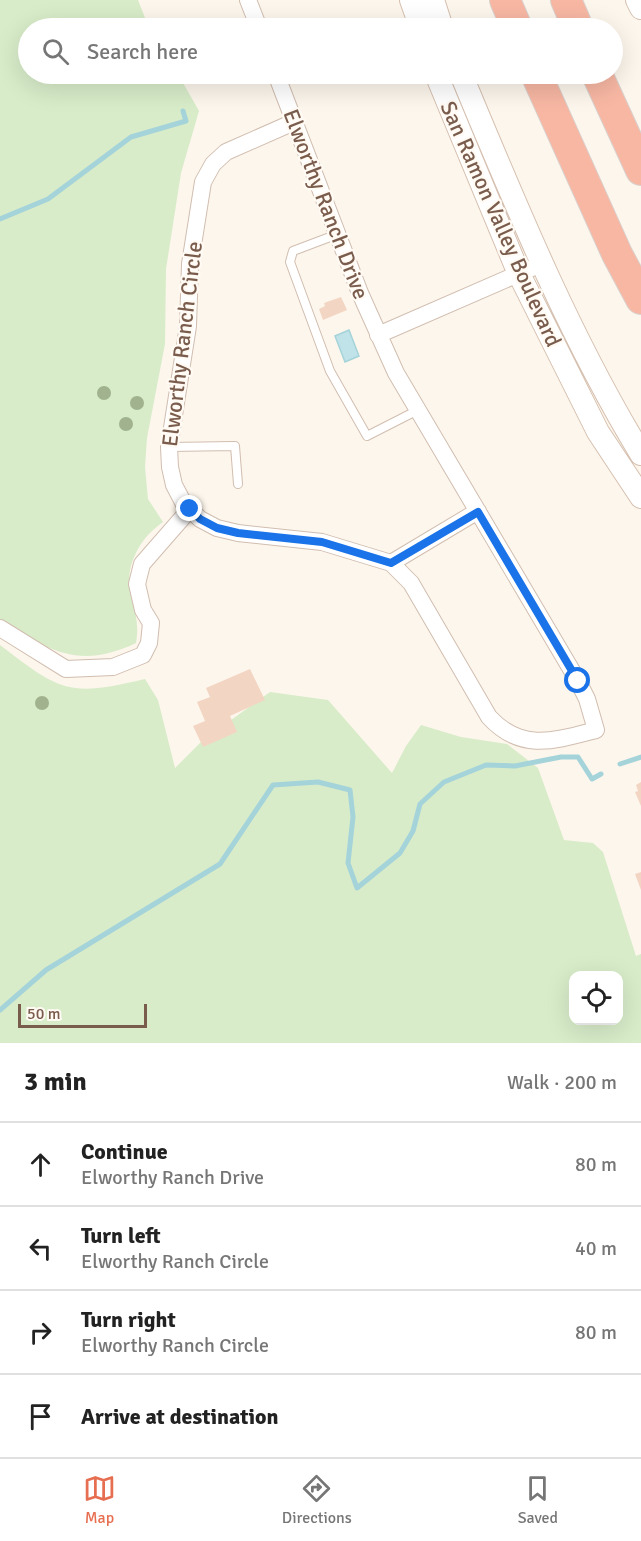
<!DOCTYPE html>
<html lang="en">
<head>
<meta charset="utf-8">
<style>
  :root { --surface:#fff; --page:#f6f6f6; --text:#222; --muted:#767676; --line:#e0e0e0; --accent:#e76f51 }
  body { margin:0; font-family:Signika,sans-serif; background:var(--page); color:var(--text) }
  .controls { position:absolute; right:18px; bottom:18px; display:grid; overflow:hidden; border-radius:12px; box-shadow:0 6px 24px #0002 }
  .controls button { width:54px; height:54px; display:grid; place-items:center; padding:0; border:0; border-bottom:2px solid var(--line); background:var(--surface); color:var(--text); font:30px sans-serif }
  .scale { position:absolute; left:18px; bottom:15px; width:129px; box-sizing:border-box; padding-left:6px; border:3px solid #7a5c4d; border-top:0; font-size:16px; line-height:21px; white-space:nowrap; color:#7a5c4d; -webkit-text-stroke:4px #fffaf3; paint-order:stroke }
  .stop { position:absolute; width:18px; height:18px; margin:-14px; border:4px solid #1a73e8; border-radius:50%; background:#fff }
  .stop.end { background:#1a73e8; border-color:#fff; box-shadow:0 2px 6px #0008 }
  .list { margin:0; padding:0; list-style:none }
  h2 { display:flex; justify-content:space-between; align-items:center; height:78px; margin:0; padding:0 24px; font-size:26px }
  h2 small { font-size:20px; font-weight:400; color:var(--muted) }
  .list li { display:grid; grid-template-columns:39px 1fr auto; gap:18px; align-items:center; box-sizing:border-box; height:84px; padding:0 24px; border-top:2px solid var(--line) }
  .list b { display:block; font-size:22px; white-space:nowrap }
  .list p { margin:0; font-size:20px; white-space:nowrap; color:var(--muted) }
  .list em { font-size:20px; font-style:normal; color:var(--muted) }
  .icon { flex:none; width:33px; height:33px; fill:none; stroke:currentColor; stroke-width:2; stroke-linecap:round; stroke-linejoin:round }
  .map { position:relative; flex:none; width:641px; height:1043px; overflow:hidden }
  .search { position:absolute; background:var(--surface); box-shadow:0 6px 24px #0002; left:18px; right:18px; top:18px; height:66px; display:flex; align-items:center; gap:15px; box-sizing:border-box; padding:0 21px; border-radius:33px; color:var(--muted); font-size:22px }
  .sheet { height:414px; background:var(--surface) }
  nav { display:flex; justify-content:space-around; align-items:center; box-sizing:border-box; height:84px; border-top:2px solid var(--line); background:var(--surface); font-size:16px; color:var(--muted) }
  nav a { display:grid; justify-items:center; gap:3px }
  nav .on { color:var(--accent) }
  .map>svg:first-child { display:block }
</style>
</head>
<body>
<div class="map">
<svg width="641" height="1043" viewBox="0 0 641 1043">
  <rect width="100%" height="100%" fill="#fdf6ec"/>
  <!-- green -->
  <path fill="#d8ecc9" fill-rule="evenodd" d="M0,0h138l11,28h-121v46h150l21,37 -18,62 -15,96 -1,75 -18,94 -2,29 3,32 15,23c-10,7 -19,16 -25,27 -22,40 5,56 -2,94 -57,27 -88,8 -136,-24z
    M0,645c61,47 69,52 145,34l13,21 17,68 27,-27 68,-49 58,8 64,73 14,-27 15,-21 40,12 46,7 31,24 26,72 29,3 10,9 33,104 5,-2v89h-641zM574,975h44v45h-44z"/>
  <!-- water -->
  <path fill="#bfe3e8" stroke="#a5d3da" stroke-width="1.5" d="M349,330l10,26 -14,6 -10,-26z"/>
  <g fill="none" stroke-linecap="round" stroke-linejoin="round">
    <!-- stream -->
    <path stroke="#a5d3da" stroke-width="5" d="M0,219l48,-20 83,-62 55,-16 -3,-10
      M620,764l21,-7
      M0,1010l46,-40 174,-106 53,-79 45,-3 32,8 3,27 -5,46 9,25 43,-35 13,-22 7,-27 24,-22 42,-17 29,1 46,-9h17l14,22 9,-5"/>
  </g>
  <!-- building -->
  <path fill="#f3d5c3" d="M341,297l6,13 -24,10 -4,-11 6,-3 -1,-3z
    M250,669l15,31 -35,16 7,16 -34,15 -10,-21 12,-5 -8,-19 13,-5 -4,-9z
    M641,782v24l-6,-14 3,-1 -2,-6z
    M641,872v18l-6,-16z"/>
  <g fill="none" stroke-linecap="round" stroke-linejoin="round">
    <defs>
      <path id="lane" d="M338,234l-45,17 -3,11 40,109 37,65 51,-26
        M169,447l66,-1 3,38"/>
      <path id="street" d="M248,0l11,28
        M276,74l84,219 36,80 182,308 9,18 9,31c-42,11 -75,22 -107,-13l-78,-134 -20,-20
        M294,122l-68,30 -13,12 -10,18 -13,82 -2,62 -19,121 1,20 4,18 10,19 16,15 17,9 21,5 84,9 69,21 87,-52
        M378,335l163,-71
        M0,628l66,41 47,-2 30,-12 6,-12 2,-20 -8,-13 -6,-26 5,-20 48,-55"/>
      <path id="secondary" d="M411,0l10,28
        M433,0l9,28
        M637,0l4,8
        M436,74l83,200 79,158 43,65
        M461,74c54,129 107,260 180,380"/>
      <path id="highway" d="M505,0l12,28
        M566,0l12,28
        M536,74l81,180 24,45
        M597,74l44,96"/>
    </defs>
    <!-- lane casing -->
    <use href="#lane" stroke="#d1beb0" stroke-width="10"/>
    <!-- street casing -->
    <use href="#street" stroke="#d1beb0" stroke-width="18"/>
    <!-- secondary casing -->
    <use href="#secondary" stroke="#d6c0b0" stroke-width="24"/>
    <!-- highway casing -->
    <use href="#highway" stroke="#dad1cd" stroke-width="32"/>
    <!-- lane -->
    <use href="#lane" stroke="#fff" stroke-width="8"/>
    <!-- street -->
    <use href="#street" stroke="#fff" stroke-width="16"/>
    <!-- secondary -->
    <use href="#secondary" stroke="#fff" stroke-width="22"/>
    <!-- highway -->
    <use href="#highway" stroke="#f7b7a3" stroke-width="30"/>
  </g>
  <!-- trees -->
  <g fill="#a0b28e">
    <circle cx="104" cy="393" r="7"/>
    <circle cx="137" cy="403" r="7"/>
    <circle cx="126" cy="424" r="7"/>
    <circle cx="42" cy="703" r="7"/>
  </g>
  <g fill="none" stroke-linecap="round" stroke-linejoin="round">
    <!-- route -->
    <path stroke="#1a73e8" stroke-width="8" d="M190,509l10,10 17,9 21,5 84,9 69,21 87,-51 100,169"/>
  </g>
  <g text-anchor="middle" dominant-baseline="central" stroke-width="4.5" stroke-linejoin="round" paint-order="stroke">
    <!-- street labels -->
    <g font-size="22" fill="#7a5c4d" stroke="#fffaf3">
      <text transform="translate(326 204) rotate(69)">Elworthy Ranch Drive</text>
      <text transform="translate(501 224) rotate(66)">San Ramon Valley Boulevard</text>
      <text transform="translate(182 344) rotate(-83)">Elworthy Ranch Circle</text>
    </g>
  </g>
</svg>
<div class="controls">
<button><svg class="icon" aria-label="locate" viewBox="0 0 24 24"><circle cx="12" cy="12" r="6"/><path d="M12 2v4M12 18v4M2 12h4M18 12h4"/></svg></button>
</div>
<div class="scale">50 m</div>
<div class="stop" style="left:578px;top:681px"></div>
<div class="stop end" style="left:190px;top:509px"></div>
<div class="search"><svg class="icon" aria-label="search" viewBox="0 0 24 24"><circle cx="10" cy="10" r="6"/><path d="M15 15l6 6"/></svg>Search here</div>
</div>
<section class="sheet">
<h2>3 min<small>Walk · 200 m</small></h2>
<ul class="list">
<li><svg class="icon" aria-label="ahead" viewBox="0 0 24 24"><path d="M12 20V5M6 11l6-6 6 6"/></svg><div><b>Continue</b><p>Elworthy Ranch Drive</p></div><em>80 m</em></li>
<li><svg class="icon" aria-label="left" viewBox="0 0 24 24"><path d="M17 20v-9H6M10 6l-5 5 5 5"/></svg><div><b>Turn left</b><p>Elworthy Ranch Circle</p></div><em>40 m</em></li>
<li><svg class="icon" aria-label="right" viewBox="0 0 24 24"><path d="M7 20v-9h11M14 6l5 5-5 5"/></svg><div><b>Turn right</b><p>Elworthy Ranch Circle</p></div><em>80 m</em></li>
<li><svg class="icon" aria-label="arrive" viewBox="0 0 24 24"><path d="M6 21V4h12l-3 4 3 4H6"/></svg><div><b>Arrive at destination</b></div></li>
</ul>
</section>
<nav>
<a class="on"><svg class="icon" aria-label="map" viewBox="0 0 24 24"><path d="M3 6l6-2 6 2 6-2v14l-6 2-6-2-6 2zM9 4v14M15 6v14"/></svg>Map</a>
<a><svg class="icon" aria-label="directions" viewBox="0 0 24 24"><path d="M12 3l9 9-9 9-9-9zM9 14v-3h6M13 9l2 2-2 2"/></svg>Directions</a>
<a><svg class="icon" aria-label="saved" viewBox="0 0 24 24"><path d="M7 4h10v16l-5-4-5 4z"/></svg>Saved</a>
</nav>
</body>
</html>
